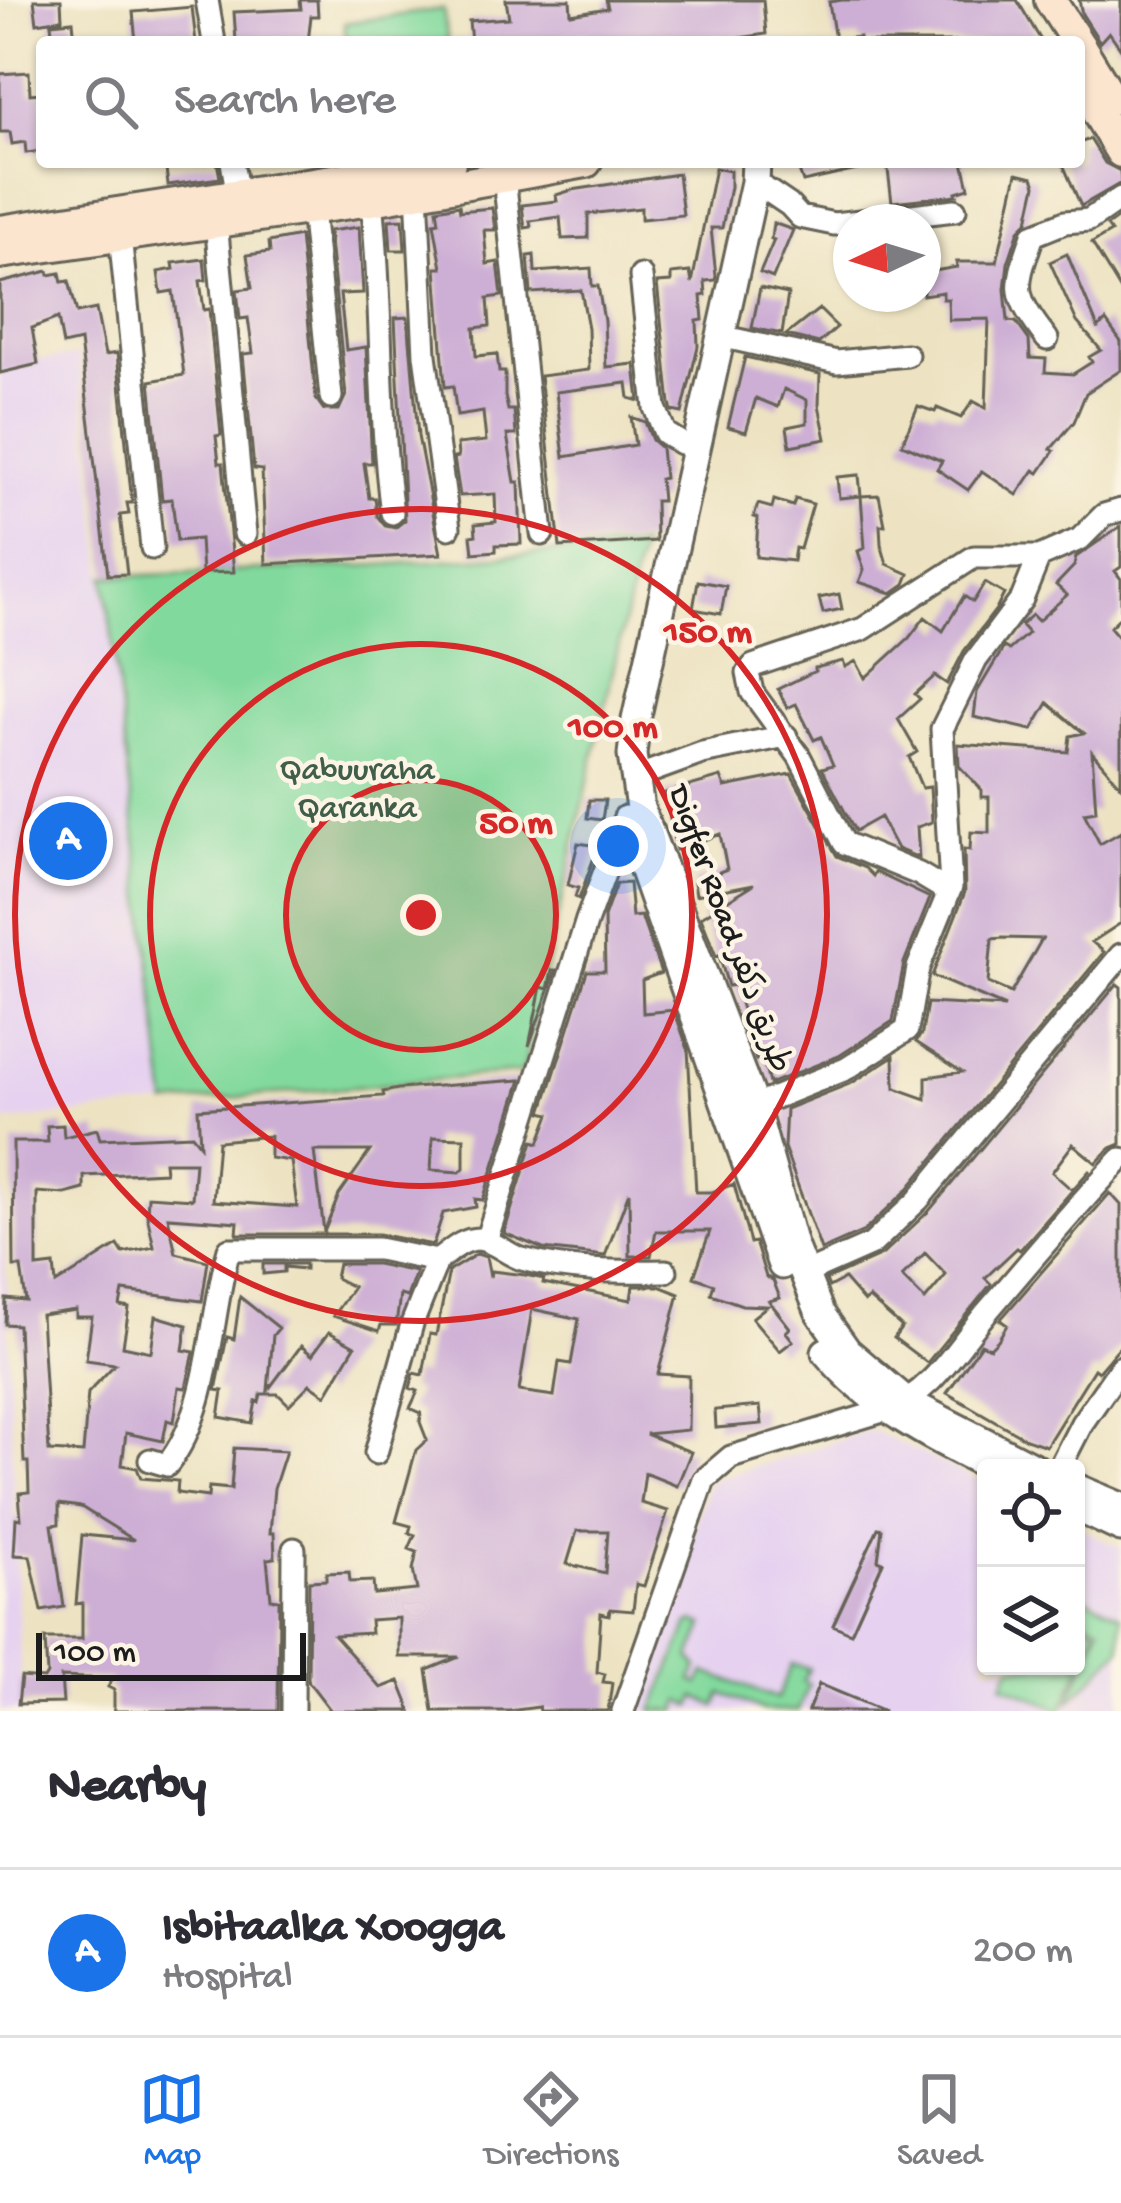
<!DOCTYPE html>
<html lang="en">
<head>
<meta charset="utf-8">
<style>
  :root { --surface:#fff; --page:#f2f2f3; --text:#2b2b33; --muted:#7c7c81; --line:#e1e1e2; --accent:#1a73e8 }
  body { margin:0; font-family:"Gochi Hand","Playpen Sans Arabic",sans-serif; background:var(--page); color:var(--text) }
  .controls { position:absolute; right:36px; bottom:36px; display:grid; overflow:hidden; border-radius:12px; box-shadow:0 3px 9px #0004 }
  .controls button { width:108px; height:108px; display:grid; place-items:center; padding:0; border:0; border-bottom:3px solid var(--line); background:var(--surface); color:var(--text); font:60px sans-serif }
  .compass { position:absolute; left:833px; top:204px; width:108px; height:108px; border-radius:50%; background:var(--surface); box-shadow:0 3px 9px #0004; rotate:266deg }
  .scale { position:absolute; left:36px; bottom:30px; width:270px; box-sizing:border-box; padding-left:12px; border:6px solid #1c1c1c; border-top:0; font-size:33px; line-height:42px; white-space:nowrap; color:#1c1c1c; -webkit-text-stroke:9px #fcf5e5; paint-order:stroke }
  .you { position:absolute; left:618px; top:846px; width:42px; height:42px; margin:-30px; border:9px solid #fff; border-radius:50%; background:#1a73e8; box-shadow:0 0 0 18px #1a73e833 }
  .badge { display:grid; place-items:center; width:78px; height:78px; border-radius:50%; background:var(--accent); color:#fff; font-size:39px; font-weight:700 }
  .pin { position:absolute; translate:-50% -50%; border:6px solid #fff; box-shadow:0 3px 12px #0006 }
  .list { margin:0; padding:0; list-style:none }
  h2 { display:flex; justify-content:space-between; align-items:center; height:156px; margin:0; padding:0 48px; font-size:51px }
  h2 small { font-size:39px; font-weight:400; color:var(--muted) }
  .list li { display:grid; grid-template-columns:78px 1fr auto; gap:36px; align-items:center; box-sizing:border-box; height:168px; padding:0 48px; border-top:3px solid var(--line) }
  .list b { display:block; font-size:45px; white-space:nowrap }
  .list p { margin:0; font-size:39px; white-space:nowrap; color:var(--muted) }
  .list em { font-size:39px; font-style:normal; color:var(--muted) }
  .icon { flex:none; width:66px; height:66px; fill:none; stroke:currentColor; stroke-width:2; stroke-linecap:round; stroke-linejoin:round }
  .map { position:relative; flex:none; width:1121px; height:1711px; overflow:hidden }
  .search { position:absolute; background:var(--surface); box-shadow:0 3px 9px #0004; left:36px; right:36px; top:36px; height:132px; display:flex; align-items:center; gap:30px; box-sizing:border-box; padding:0 42px; border-radius:12px; color:var(--muted); font-size:45px }
  .sheet { height:324px; background:var(--surface) }
  nav { display:flex; justify-content:space-around; align-items:center; box-sizing:border-box; height:168px; border-top:3px solid var(--line); background:var(--surface); font-size:33px; color:var(--muted) }
  nav a { display:grid; justify-items:center; gap:6px }
  nav .on { color:var(--accent) }
  .map>svg:first-child { display:block }
</style>
</head>
<body>
<div class="map">
<svg width="1121" height="1711" viewBox="0 0 1121 1711">
  <rect width="100%" height="100%" fill="#fcf5e5"/>
  <filter id="ink" filterUnits="userSpaceOnUse"><feTurbulence type="fractalNoise" baseFrequency=".00833" numOctaves="2"/><feDisplacementMap in="SourceGraphic" scale="24" xChannelSelector="R" yChannelSelector="G"/><feConvolveMatrix kernelMatrix="1 2 1 2 8 2 1 2 1" color-interpolation-filters="sRGB"/></filter>
  <filter id="wash" filterUnits="userSpaceOnUse"><feTurbulence type="fractalNoise" baseFrequency=".004" numOctaves="4" result="noise"/><feDisplacementMap in="SourceGraphic" scale="48" xChannelSelector="R" yChannelSelector="G"/><feGaussianBlur stdDeviation="2.7" result="paint"/><feColorMatrix in="noise" values="0 0 0 0 0 0 0 0 0 0 0 0 0 0 0 0 0 1.4 0 .05"/><feComposite in="paint" operator="in"/></filter>
  <g filter="url(#wash)">
    <rect width="100%" height="100%" fill="#ede3c2"/>
    <!-- built -->
    <path fill="#e6d2f0" d="M78,355l89,749 -167,18v-756z
      M0,1128l22,583h-22z
      M871,1430l115,54v182h90v-140l45,22v163h-488l77,-230z"/>
    <!-- green -->
    <path fill="#82d99d" stroke="#4f7a5c" stroke-width="3" d="M443,9l5,33h-102l-2,-19z
      M641,546l-118,526 -356,32 -62,-527 274,-12z
      M1076,1593l45,22v34l-52,54 32,-77 -25,-11z
      M1076,1619l21,9 -35,82 -59,-26 8,-18h65z
      M695,1622l9,3 -13,33 7,9 -6,14 7,3 6,-12 72,26 15,-34 17,5 -6,12 6,4 -11,26h-34l-42,-18 -6,13 -20,-9 -4,9 -11,-5 -4,10h-24l36,-87z"/>
    <g id="blocks">
      <!-- building -->
      <path fill="#cdafd5" fill-rule="evenodd" d="M34,0h27l1,19 -25,4z
        M300,0h17l1,16h-7l-3,26 -72,-1 -2,-29 67,-3z
        M506,0h64l1,14 37,-6 -2,-8h157l3,34 -54,8h-121l-2,-9 -26,1 1,8h-93l-2,-21 40,-3z
        M842,0h175l25,42h-182l-1,-5 -24,3 -6,-38z
        M1079,0h42v49l-12,-17 -9,10 -18,-28z
        M192,7l4,35h-60l-3,-30z
        M73,21l2,21h-22l-2,-19z
        M29,72l1,22 12,-1v58l-16,2 -1,-11 -13,2 -2,-12h-10v-58z
        M1090,139l15,24 15,8 1,12 -40,23 -19,-44h17v-19z
        M217,162l3,16 -52,7 -2,-16z
        M813,162h43l1,8 -54,12 -6,-17z
        M887,162h76l6,26 -13,4 1,3 -65,7z
        M715,168l15,3v16l-8,41h-11l5,48 -1,4 -10,1 1,14 -5,1 2,24 -6,1 1,25 -16,67 -10,-2 -2,-7 -13,-121 14,-1v-8l19,-2 2,11z
        M1017,173l16,4 3,8 -8,36 -9,9 -11,33 -3,26 3,32 8,1 13,18 1,18 16,1 -1,13 28,2 19,-12 -3,-5 12,-7 -24,-28 -27,-60 17,-8 31,74 8,-7 15,21v28l-35,23 -12,29 -23,27 3,2 -15,22 -5,-3 -17,25 -35,-24 -14,19 -31,-21 5,-8 -40,-17 16,-38 17,6 2,-4 24,10 12,-17 13,7 3,-89 -40,1 -1,-21h-5v-7l-20,3v-22l34,-6 -1,-5h41z
        M678,174l5,41 -42,4v-11l-53,6v24l-26,1 -2,-22 -30,4 1,6 -6,1 -3,-23 35,-4 -1,-6 16,-5z
        M459,205l1,6 32,-3 3,22h-11l3,34 11,-2 4,34 -14,2 2,28 -16,2 2,28 21,-2 2,18h6v24l3,14h6l2,25h-9l8,47h4l2,62 -25,1v6l-23,2 -2,-17 5,-1 -1,-11 21,-2 -1,-28 -35,2 -6,-38 4,-1 -1,-13 29,-3 -3,-29 -26,4 -4,-30 -8,1 -9,-119h6l-8,-45 5,-1 -2,-13z
        M1121,216v75l-29,-48 19,-11 -4,-6z
        M403,219l2,31h-14l-2,-30z
        M773,223l20,7 -20,48 -13,-5 14,-33 -3,-1z
        M359,227l4,66 -23,1 6,56 20,-3 6,116h-8l5,35h6l2,18 8,10 10,2 10,-8 -10,-202 13,-1 10,119 23,118 -175,10 -4,-94 -8,-1 -11,-115 10,-1 -5,-35 -8,1 -3,-29 15,-2 -5,-33 23,-3 -1,-10 31,-6 16,163 8,11h15l7,-15 -17,-164z
        M534,255l1,17 56,-4 1,18h6l6,35 2,46 29,-3 4,37 -10,-3 -2,-15 -71,9 8,65 71,-12 -4,-28 14,5 7,18 9,8 3,30 -4,1 2,22h-7l1,40 -96,6 -20,-171 49,-6 -1,-42 -7,-38 -50,3 -3,-37z
        M204,259l2,21 -6,1 4,29 5,-1 12,126 -5,1 3,27h4l11,109 -32,1 -2,-34 -23,2 -5,-42 -10,1 -12,-119 34,-6 -11,-84 -12,2 -3,-21 16,-3 -1,-6z
        M48,271l1,4 11,-2 2,9 7,-1 8,32 19,-4 9,46 12,-2 15,150h-5l2,11 -9,1 7,59 -19,1 -28,-234 -17,4 -5,-27 -26,10 6,36 -38,9v-90z
        M760,288l28,6 -6,40 -30,-6z
        M819,309l18,18 -18,16 -33,-8z
        M745,357l75,17 -1,31 7,34 -36,7 -3,-19 20,-4v-23l-23,-11 -6,18 -22,-9 -10,34 -18,-5z
        M859,475l2,21 -22,2 -2,-21z
        M879,495l6,30h-5l1,19 6,20 22,10 -4,10 -13,9 -33,-11 5,-12 -6,-19 7,-3 -4,-52z
        M795,499l18,5 -13,45 -5,-1 -2,13 -37,-4 2,-39 -4,-1 4,-13 14,4 2,-8 19,6z
        M1121,526v41l-6,4 6,8v37l-11,11 11,13v146l-29,-34 4,59 -12,2 16,31 21,-12v91l-29,19 12,10 -197,238 -43,41 -43,19 -37,-103 2,-38 66,-26 42,-27 1,32 31,11v-22l36,-5 -46,-30 6,-9 5,-30 78,4 -73,-31 33,-84 -1,-43 6,1 1,-18 18,1v-36h-7v-7l-23,-24 -1,-22 110,8 2,-16 14,-3 -36,-30 -16,27 -58,-13 3,-25 27,-45 5,3 19,-17 -7,-8 11,-10 6,6 29,-26 -11,-10 18,-19 2,-9zM1003,938l39,1 -31,54 -23,-10 4,-44z
        M698,581l28,5 -5,28 -28,-5z
        M985,583l19,11 -7,14 -33,43 -17,33 -12,-8 -20,18 5,5 -22,20 19,33 -8,5 13,31 8,-1 2,35 -15,5 2,31 -22,-9 -17,-32 -25,14 -33,-63 11,-3 -12,-28 -7,3 -18,-36 -9,4 -9,-19 37,-18v-3l28,-7 2,6 11,-6 9,17 44,-40 16,-21 18,14 21,-35 9,6z
        M839,594l3,15 -19,4 -4,-15z
        M791,774l46,82 28,12 8,8 2,-4 55,26 -26,65 -11,58 -54,35 -70,28 -6,-25 -7,1 -21,-75 -7,1 -9,-31 -3,1 -15,-39 53,-33 -58,11 -2,-13 33,-13 -7,-35 -44,16 -11,-57 56,-16 4,10z
        M589,800h16l-3,20 -15,-2z
        M578,843l20,3 -19,53 -4,-2 3,-9 -10,-3z
        M629,883l3,34 9,-1 20,57 -19,7 1,33 31,-3 14,39 8,143h16l22,-8 16,59 5,-1 11,35 7,3 7,18 -11,3 21,27 -4,4 7,9 -13,10 -28,-33 15,-12 -25,-1 -31,-11 3,-10 -20,-7 16,-46h-54l-5,25h-21l-1,-64 -24,64 -62,-7 -39,-16 29,-92 6,2 11,-29 -8,-2 45,-141h18l-1,-54 12,-33z
        M552,970h4l-27,76 12,-59 7,2z
        M1117,984l4,3v157l-10,4 -15,15 -23,-19 -21,28 20,18 18,-20 -70,80 -3,-2 -32,30 6,6 -64,79 -33,-25 8,-11 -33,-29 -5,4 -20,-23 -15,8 -3,-7 56,-25 47,-44zM925,1253l21,22 -21,25 -23,-23z
        M521,1080l-38,120 -8,-1 1,8 -33,6 -10,32 -55,-11h-141l1,-12 -70,-5 8,36 32,8 -6,40 -79,-10 -3,15 9,2 -6,38 28,6 5,-36 31,9 -4,25 11,2 -8,36 -7,-1 -5,35 -7,-2 -4,21 -37,-8 -4,32 15,3 4,10 37,3 -1,12 31,4 1,-10 22,2 3,-41 52,3 -12,37 -4,45h4l1,25 -8,1 4,40 8,1 -1,111h-164v-21l-6,-3 5,-8 -52,-2 2,26 -45,1 3,-27 23,2 3,-5 -2,-35h37v-36l-6,1 6,-69 52,5 -53,-33 -22,-3v20l-7,1 12,82 -22,4 -12,-55 -16,-1 2,-37 5,1 -2,-26 10,-1 -1,-30h-4l-6,-137 -13,-1 1,-25 20,2 -5,-34h-7l-1,-125h35l-1,-16 16,-1 1,12 33,-8 3,10 92,-4 8,10 -2,-36 186,-13 -1,-4 15,-3zM270,1136v22l21,3 6,46 -84,-6 5,-60zM433,1137l31,1v30l-4,4 -29,-2zM314,1151h56l-31,44 -15,37zM164,1162h31l-3,37 -44,-3 -1,19 7,32 -31,6 -5,-8 -62,39 -2,-19 -17,2v-75l28,2 19,-5v-13l81,-4zM76,1310v7h16l-6,43 29,4 -27,29 -5,60 -34,-2 -8,-136z
        M1110,1193l11,12v140l-23,27 -4,-3 -48,77 -20,-7 -79,-46 34,-49 9,4 8,-8 9,-15 -7,-5z
        M477,1254l9,3 4,20 1,-6 34,4 19,4 -1,4 88,17 2,-14h26l20,8 -21,80 31,2 -1,54 -42,4 45,18 -14,34 -32,-13 -4,30 27,8 -24,75 -8,-2 -3,27 -23,-2 -1,6 -8,-2 -4,59 8,2 -2,8 9,1 -4,28h-68l-1,-4 -30,4h-76l-6,-41 32,-13h-60v-39l-29,2 1,13 -37,2 47,53 18,-7 12,30h-80l-23,-30 1,-100 17,-1v-7l23,-1 1,10 23,-1 1,13 43,-4 -4,-20 4,-18 -8,-3 6,-14 -6,-2 2,-7 -15,-4 20,-72 11,-10 -7,-18 1,-9 -11,-5 8,-17 -8,-3 4,-15 9,2 7,-41 6,1 13,-64zM532,1309l47,10 -8,45 -12,-2 -5,34 -35,-5zM577,1531h31l-3,42 -38,-9z
        M263,1264h42v5l-21,-2v5l-21,2z
        M338,1264h38l40,8 -9,25 -7,-2 -4,30h-15l-2,6 -46,-15 20,-29 -18,-9z
        M240,1297l39,31 -6,7 -5,55 33,-44 11,9 17,-23 26,14 -29,49 -16,-11 -21,21 -11,-11h-17l-2,8 -3,-1 -4,22 -33,-6 4,-26 -7,-1 11,-53 7,2z
        M760,1406l2,18 -46,4 -1,-18z
        M878,1528l4,1 -4,31 5,2 -32,71 -18,-8z
        M819,1684l65,27h-76z"/>
    </g>
  </g>
  <g filter="url(#ink)">
    <use href="#blocks" fill-opacity="0" stroke="#656256" stroke-width="3"/>
    <g fill="none" stroke-linecap="round" stroke-linejoin="round">
      <defs>
        <path id="minor" d="M207,0l7,42
          M232,162l6,34
          M504,176l38,358
          M755,182l34,23 11,12 34,7 121,-14
          M417,191l8,164 24,173
          M372,200c11,104 6,209 20,313
          M312,209l19,188
          M216,221l29,313
          M120,235l32,313
          M641,276l14,132 10,25 16,10
          M720,336l117,26 70,-7
          M1047,339c-36,-47 -32,-51 -14,-104l32,-13 24,-2 32,-22
          M633,778l69,-25 84,-17
          M949,892l-30,-18 -75,-31 -45,-87 -47,-64 -4,-19 5,-7 110,-37 111,-72h65
          M754,1106l92,-37 61,-39 11,-62 33,-81 -9,-158 34,-69 46,-61 17,-42 41,-18 24,-24 17,-5
          M486,1241l101,-321 38,-103
          M804,1274l68,-30 46,-44 203,-245
          M376,1453l36,-129 25,-63
          M150,1460l17,5c44,-54 43,-150 62,-216h149l59,12c13,-9 25,-22 41,-22 16,1 29,16 44,20 47,13 95,13 144,12
          M1059,1468l23,-45 39,-56
          M293,1711l1,-162
          M623,1711l81,-231 27,-23 155,-47c49,-18 72,-66 105,-103 43,-50 85,-101 130,-148"/>
        <path id="tertiary" d="M756,162l-1,20 -119,538 -4,35 8,53 114,298 39,139 27,68 27,38 60,51 128,66
          M628,825l154,440
          M826,1352c46,55 105,85 168,116
          M1076,1488l45,19
          M1076,1507l45,21"/>
        <path id="secondary" d="M1050,0l27,42
          M1079,45l33,54
          M1079,82l42,70
          M0,231l450,-69
          M0,253l372,-53 214,-38"/>
      </defs>
      <!-- minor casing -->
      <use href="#minor" stroke="#656256" stroke-width="27"/>
      <!-- tertiary casing -->
      <use href="#tertiary" stroke="#656256" stroke-width="33"/>
      <!-- secondary casing -->
      <use href="#secondary" stroke="#656256" stroke-width="36"/>
      <!-- minor -->
      <use href="#minor" stroke="#fff" stroke-width="21"/>
      <!-- tertiary -->
      <use href="#tertiary" stroke="#fff" stroke-width="27"/>
      <!-- secondary -->
      <use href="#secondary" stroke="#fbe5cf" stroke-width="30"/>
    </g>
  </g>
  <!-- distance rings -->
  <circle cx="421" cy="915" r="135" fill="#d62828" fill-opacity=".12"/>
  <g fill="none" stroke="#d62828" stroke-width="6">
    <circle cx="421" cy="915" r="135"/>
    <circle cx="421" cy="915" r="271"/>
    <circle cx="421" cy="915" r="406"/>
  </g>
  <g text-anchor="middle" dominant-baseline="central" stroke-width="9" stroke-linejoin="round" paint-order="stroke">
    <!-- park labels -->
    <g font-size="33" fill="#405e49" stroke="#fcf5e5">
      <text x="357" y="772">Qabuuraha<tspan x="357" dy="38">Qaranka</tspan></text>
    </g>
    <!-- street labels -->
    <g font-size="33" fill="#1c1c1c" stroke="#fcf5e5">
      <text transform="translate(727 930) rotate(70)">Digfer Road طريق دكفر</text>
    </g>
  </g>
  <circle cx="421" cy="915" r="18" fill="#d62828" stroke="#fcf5e5" stroke-width="6"/>
  <g font-size="36" text-anchor="middle" font-weight="bold" fill="#d62828" stroke="#fcf5e5" stroke-width="9" stroke-linejoin="round" paint-order="stroke">
    <text x="708" y="641">150 m</text>
    <text x="613" y="736">100 m</text>
    <text x="516" y="832">50 m</text>
  </g>
</svg>
<div class="controls">
<button><svg class="icon" aria-label="locate" viewBox="0 0 24 24"><circle cx="12" cy="12" r="6"/><path d="M12 2v4M12 18v4M2 12h4M18 12h4"/></svg></button>
<button><svg class="icon" aria-label="layers" viewBox="0 0 24 24"><path d="M12 4l9 5-9 5-9-5zM3 14l9 5 9-5"/></svg></button>
</div>
<svg class="compass" viewBox="-18 -18 36 36"><path d="M0-13l5 13h-10z" fill="#e53935"/><path d="M0 13l5-13h-10z" fill="#7c7c81"/></svg>
<div class="scale">100 m</div>
<div class="you"></div>
<div class="pin badge" style="left:68px;top:841px">A</div>
<div class="search"><svg class="icon" aria-label="search" viewBox="0 0 24 24"><circle cx="10" cy="10" r="6"/><path d="M15 15l6 6"/></svg>Search here</div>
</div>
<section class="sheet">
<h2>Nearby<small></small></h2>
<ul class="list">
<li><span class="badge">A</span><div><b>Isbitaalka Xoogga</b><p>Hospital</p></div><em>200 m</em></li>
</ul>
</section>
<nav>
<a class="on"><svg class="icon" aria-label="map" viewBox="0 0 24 24"><path d="M3 6l6-2 6 2 6-2v14l-6 2-6-2-6 2zM9 4v14M15 6v14"/></svg>Map</a>
<a><svg class="icon" aria-label="directions" viewBox="0 0 24 24"><path d="M12 3l9 9-9 9-9-9zM9 14v-3h6M13 9l2 2-2 2"/></svg>Directions</a>
<a><svg class="icon" aria-label="saved" viewBox="0 0 24 24"><path d="M7 4h10v16l-5-4-5 4z"/></svg>Saved</a>
</nav>
</body>
</html>
